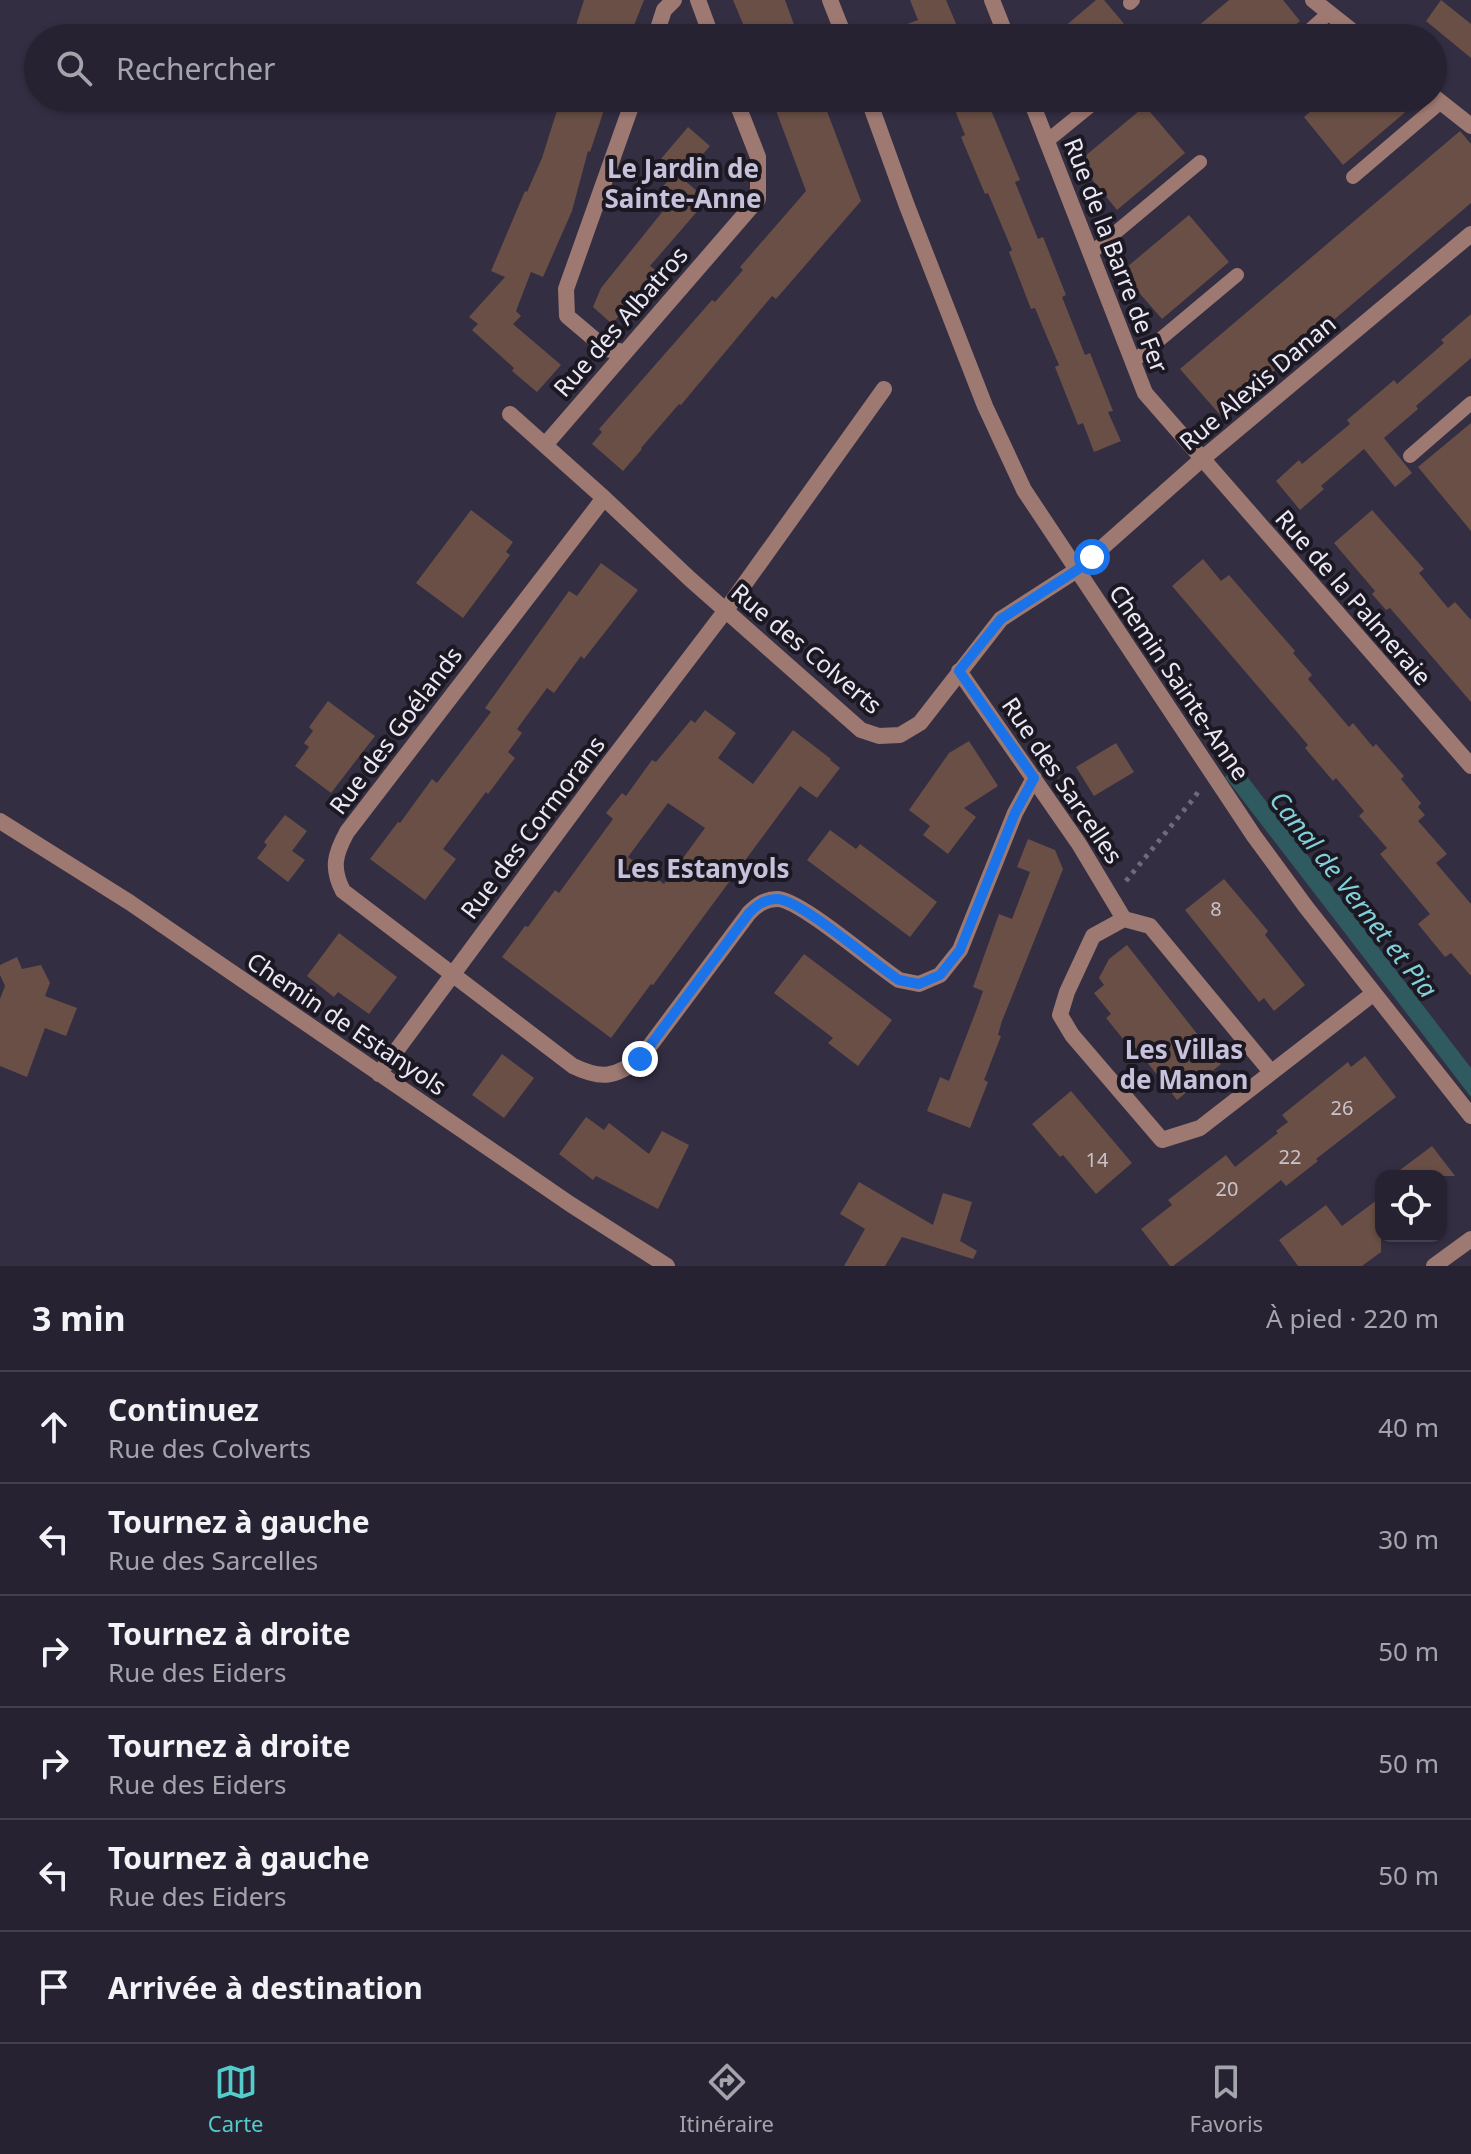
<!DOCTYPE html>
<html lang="fr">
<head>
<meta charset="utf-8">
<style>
  :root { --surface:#272232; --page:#2f2a3a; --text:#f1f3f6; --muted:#a4a4ac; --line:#433f4d; --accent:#52cdcc }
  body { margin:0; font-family:"Noto Sans",sans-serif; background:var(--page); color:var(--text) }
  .controls { position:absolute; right:24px; bottom:24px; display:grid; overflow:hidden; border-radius:16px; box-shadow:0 2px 6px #0004 }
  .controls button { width:72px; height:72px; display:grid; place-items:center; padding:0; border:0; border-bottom:2px solid var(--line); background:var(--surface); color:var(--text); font:40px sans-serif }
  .stop { position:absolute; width:24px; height:24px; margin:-18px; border:6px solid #1a73e8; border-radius:50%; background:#fff }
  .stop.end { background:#1a73e8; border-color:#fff; box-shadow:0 2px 8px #0008 }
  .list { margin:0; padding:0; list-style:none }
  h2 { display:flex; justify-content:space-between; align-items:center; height:104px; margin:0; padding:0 32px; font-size:34px }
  h2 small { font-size:26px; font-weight:400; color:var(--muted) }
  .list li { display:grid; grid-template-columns:52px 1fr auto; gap:24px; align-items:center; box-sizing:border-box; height:112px; padding:0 32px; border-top:2px solid var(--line) }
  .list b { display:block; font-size:30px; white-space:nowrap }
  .list p { margin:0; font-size:26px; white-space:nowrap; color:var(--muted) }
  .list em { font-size:26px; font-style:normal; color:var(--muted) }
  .icon { flex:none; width:44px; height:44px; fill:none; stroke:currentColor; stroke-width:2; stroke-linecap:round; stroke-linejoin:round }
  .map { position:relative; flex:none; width:1471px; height:1266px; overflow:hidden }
  .search { position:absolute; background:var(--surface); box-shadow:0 2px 6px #0004; left:24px; right:24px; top:24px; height:88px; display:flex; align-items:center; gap:20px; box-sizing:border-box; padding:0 28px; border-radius:44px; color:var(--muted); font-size:30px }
  .sheet { height:776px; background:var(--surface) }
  nav { display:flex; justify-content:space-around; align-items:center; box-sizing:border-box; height:112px; border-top:2px solid var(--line); background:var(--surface); font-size:22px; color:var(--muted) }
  nav a { display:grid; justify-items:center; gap:4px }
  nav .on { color:var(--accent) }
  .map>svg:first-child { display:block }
</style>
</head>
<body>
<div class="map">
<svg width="1471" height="1266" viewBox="0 0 1471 1266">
  <rect width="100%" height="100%" fill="#342e43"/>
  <!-- water -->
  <path fill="#2f5a60" d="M1239,766l232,302v29l-246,-320z"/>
  <!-- building -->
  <path fill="#694f46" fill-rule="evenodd" d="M584,0h60l-15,38h-57z
    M733,0h52l14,38h-50z
    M910,0h36l16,38h-84l-1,-3 41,-15z
    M1096,0h8l32,38h-85z
    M1229,0h54l17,21 -20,17h-96z
    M1441,0l30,24v34l-45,-37z
    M561,98h47l-18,54 -2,-1 -16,60 -29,66 -12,-5 -15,39 5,5 -8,8 48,41 -24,27 -25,-21 2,-3 -42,-38 6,-6 -9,-7 36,-40 -14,-6 34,-80 2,1 15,-34z
    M792,98h30l39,103 -85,98 -4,-3 -91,109 -2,-1 -38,44 1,1 -19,22 -31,-27 10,-12 -3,-3 113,-129 3,2 28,-32 -3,-3 66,-76 -32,-86z
    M950,98h36l34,82 -5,2 23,57 5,-2 23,58 -4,2 23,58 5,-2 23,58 -5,1 13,29 -27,11 -11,-29 -5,2 -23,-58 4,-2 -12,-28 -12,-29 -4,1 -22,-57 3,-2 -24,-57 -3,1 -24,-57 4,-2z
    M1326,98h96l-79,67 -39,-48z
    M1145,106l40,47 -68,57 -39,-48z
    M688,127l22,19 -28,32 25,22 -57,66 7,5 -45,53 -19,-17 8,-19 62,-77 -9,-7 6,-6 -4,-4 19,-21 -15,-13z
    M1460,131l11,13v59l-250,213 -41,-47z
    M1189,215l40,47 -67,57 -41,-47z
    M1471,314v44l-55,48 2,3 -34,29 28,35 -17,14 -31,-38 -43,37 3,3 -24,21 -24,-29 23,-21 3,4 48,-40 -3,-4 47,-40 3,4 47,-41 -3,-3z
    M1471,423v108l-53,-64z
    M471,510l42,32 -7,10 4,3 -47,63 -47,-35z
    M1372,510l52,59 -5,4 29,35 7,-6 16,18v82l-81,-94 -4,2 -14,-16 3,-3 -41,-48z
    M1203,559l18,22 8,-6 66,76 -2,2 19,22 -4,4 41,48 4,-4 20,24 3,-3 28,32 -3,3 20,24 -3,4 7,8 -7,6 29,33 -11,9 35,41v72l-20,-23 -6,4 -27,-33 12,-10 -50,-60 7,-6 -28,-32 5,-5 -28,-33 -3,3 -28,-33 3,-3 -136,-159z
    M601,563l37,27 -54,69 -3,-3 -27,37 -7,-5 -30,41 5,4 -14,19 7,6 -27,36 -2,-2 -43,57 13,10 -31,41 -55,-41 28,-37 2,1 32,-44 5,4 54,-71 -6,-4 84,-117 8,5z
    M328,701l47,35 -44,57 -36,-27 14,-19 -5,-4 9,-12 -4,-4z
    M705,710l31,23 -18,25 35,26 40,-54 38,29 -1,1 10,8 -23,30 -17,-12 -147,199 -2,-1 -40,54 -109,-81 23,-31 3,1 27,-37 4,3 54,-74 -7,-6 16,-20 4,3 26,-36 4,2 35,-42 4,3zM668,803l37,25 -41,56 -36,-27z
    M969,741l29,45 -34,22 12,9 -28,37 -25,-19 7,-9 -21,-16 40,-57z
    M1116,743l18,29 -40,24 -18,-29z
    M285,815l22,16 -15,20 13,9 -17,22 -31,-24 10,-13 -3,-3z
    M830,830l26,19 4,-5 77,58 -27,35 -103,-77z
    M1028,839l27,11 8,19 -61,152 -4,14 3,1 -17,44 4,2 -18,46 -43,-17 13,-34 9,4 27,-70 7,-20 -10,-4 26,-73 13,5 18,-47 -13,-5z
    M1224,879l44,52 -3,4 40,50 -31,26 -10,-13 -5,4 -74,-92z
    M339,933l58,44 -28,37 -31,-22 -4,5 -27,-21z
    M1127,945l94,119 -44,36 -46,-58 -3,3 -22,-27 5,-4 -17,-21 10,-8 -5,-7 10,-19z
    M804,954l88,66 -34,46 -30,-23 5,-5 -59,-45z
    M17,957l5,12 19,-4 9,18 -5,13 32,12 -11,28 -21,-8 -18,49 -27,-11v-67l5,-13 -5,-11v-10z
    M502,1054l32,24 -30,40 -32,-23z
    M1365,1056l31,41 -80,62 2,2 -32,25 -5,-6 -79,64 -29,22h-3l-29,-37 31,-24 -4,-5 58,-45 9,12 43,-34 -2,-2 12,-9 -6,-7 66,-53 3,5z
    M1071,1091l61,72 -36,31 -33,-39 -3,2 -28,-33z
    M586,1117l18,13 5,-7 40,31 13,-23 27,14 -31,64 -62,-33 -3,4 -34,-26z
    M1432,1146l23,30h-63z
    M859,1182l74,43 10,-32 29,9 -12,39 17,10 -4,8 -71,-22 -17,29h-41l21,-37 -25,-15z
    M1381,1197v55l-19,14h-64l-19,-26 47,-35 16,21z"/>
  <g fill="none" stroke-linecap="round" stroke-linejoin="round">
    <!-- path -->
    <path stroke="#6f6a7c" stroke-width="5" stroke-dasharray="4 6" stroke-linecap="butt" d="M1126,881l68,-83 6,-9"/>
    <!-- service -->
    <path stroke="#9e7971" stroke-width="14" d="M1130,3l3,-3
      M1301,38l28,-25
      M1047,141l53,-43
      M1353,177l88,-75
      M1091,253l109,-91
      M1133,362l104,-87
      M1410,456l61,-53"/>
    <!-- minor -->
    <path stroke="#9e7971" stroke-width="16" d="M698,0l14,38
      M830,0l15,38
      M992,0l15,38
      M1313,0l48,38
      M655,38l9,-28 10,-10
      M1433,96l38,30
      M868,98l39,108 78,200 39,84 230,346 52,71 165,209
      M1030,98l115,295 326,373
      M624,352l-18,-3 -39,-33 -1,-27 68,-191
      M510,414l94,84 86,81 171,151 18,6 21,-1 20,-12 81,-104 76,-49 125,-111 269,-225
      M545,445l213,-246v-42l-23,-59
      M604,498l-257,334c-12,22 -16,36 -4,59l230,175c29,14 42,11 67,-7l109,-146c8,-8 16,-14 28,-14 23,0 97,65 122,81l20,4 21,-9 20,-25 55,-137 19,-35
      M959,671l120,173 45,75
      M0,821l129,81 441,302 97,62
      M1271,1072l-121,-146 -26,-7 -31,17 -26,56 -7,23 12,20 90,105 38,-12 174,-135
      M379,1074l222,-300 125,-164 158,-221
      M1434,1266l37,-27"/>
  </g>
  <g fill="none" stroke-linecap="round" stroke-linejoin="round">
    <!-- route -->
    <path stroke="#1a73e8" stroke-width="10" d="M640,1059l109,-146c8,-8 16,-14 28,-14 23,0 97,65 122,81l20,4 21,-9 20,-25 55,-137 19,-35 -75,-107 42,-52 76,-49 15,-13"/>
  </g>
  <g text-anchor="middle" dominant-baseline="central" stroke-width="8" stroke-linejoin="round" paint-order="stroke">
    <!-- number labels -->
    <g font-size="20" fill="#cac2ca">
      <text x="1216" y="908">8</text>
      <text x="1342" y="1107">26</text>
      <text x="1290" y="1156">22</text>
      <text x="1097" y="1159">14</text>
      <text x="1227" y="1188">20</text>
    </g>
    <!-- street labels -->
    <g font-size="24" fill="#ebe8f6" stroke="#1b1822">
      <text transform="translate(1117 255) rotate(69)">Rue de la Barre de Fer</text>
      <text transform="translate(620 321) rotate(-49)">Rue des Albatros</text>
      <text transform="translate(1257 382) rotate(-40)">Rue Alexis Danan</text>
      <text transform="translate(1354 597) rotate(49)">Rue de la Palmeraie</text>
      <text transform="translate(807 648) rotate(40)">Rue des Colverts</text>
      <text transform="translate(1180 682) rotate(56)">Chemin Sainte-Anne</text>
      <text transform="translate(395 730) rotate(-53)">Rue des Goélands</text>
      <text transform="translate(1063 780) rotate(56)">Rue des Sarcelles</text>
      <text transform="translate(532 827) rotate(-53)">Rue des Cormorans</text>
      <text transform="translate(347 1023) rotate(34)">Chemin de Estanyols</text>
    </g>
    <!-- neighbourhood labels -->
    <g font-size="26" font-weight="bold" fill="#c7c1dc" stroke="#1b1822">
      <text x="683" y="168">Le Jardin de<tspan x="683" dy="30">Sainte-Anne</tspan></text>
      <text x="703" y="868">Les Estanyols</text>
      <text x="1184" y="1049">Les Villas<tspan x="1184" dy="30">de Manon</tspan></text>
    </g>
    <!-- water labels -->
    <g font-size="26" font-style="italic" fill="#81d0da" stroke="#1b1822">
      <text transform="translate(1354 894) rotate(52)">Canal de Vernet et Pia</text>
    </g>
  </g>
</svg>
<div class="controls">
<button><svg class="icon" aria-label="locate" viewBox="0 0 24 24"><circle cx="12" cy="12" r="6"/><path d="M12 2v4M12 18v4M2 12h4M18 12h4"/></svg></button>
</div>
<div class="stop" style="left:1092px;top:557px"></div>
<div class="stop end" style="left:640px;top:1059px"></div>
<div class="search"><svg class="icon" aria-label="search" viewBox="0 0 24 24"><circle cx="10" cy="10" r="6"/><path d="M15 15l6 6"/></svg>Rechercher</div>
</div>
<section class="sheet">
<h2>3 min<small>À pied · 220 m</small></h2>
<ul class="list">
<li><svg class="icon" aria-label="ahead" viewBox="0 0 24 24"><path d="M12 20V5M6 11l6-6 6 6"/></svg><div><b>Continuez</b><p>Rue des Colverts</p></div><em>40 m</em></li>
<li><svg class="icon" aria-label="left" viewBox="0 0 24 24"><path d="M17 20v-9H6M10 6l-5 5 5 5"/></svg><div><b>Tournez à gauche</b><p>Rue des Sarcelles</p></div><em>30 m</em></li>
<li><svg class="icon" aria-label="right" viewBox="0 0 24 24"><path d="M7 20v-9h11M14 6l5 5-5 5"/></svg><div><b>Tournez à droite</b><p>Rue des Eiders</p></div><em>50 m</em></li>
<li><svg class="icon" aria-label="right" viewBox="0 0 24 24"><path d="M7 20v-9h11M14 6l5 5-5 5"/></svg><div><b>Tournez à droite</b><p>Rue des Eiders</p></div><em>50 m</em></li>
<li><svg class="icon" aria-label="left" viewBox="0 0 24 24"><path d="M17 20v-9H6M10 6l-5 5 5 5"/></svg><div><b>Tournez à gauche</b><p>Rue des Eiders</p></div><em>50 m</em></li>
<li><svg class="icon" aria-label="arrive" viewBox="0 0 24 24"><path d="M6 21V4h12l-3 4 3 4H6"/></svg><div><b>Arrivée à destination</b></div></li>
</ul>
</section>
<nav>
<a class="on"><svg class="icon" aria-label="map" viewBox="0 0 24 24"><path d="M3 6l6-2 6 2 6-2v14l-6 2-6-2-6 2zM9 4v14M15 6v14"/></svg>Carte</a>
<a><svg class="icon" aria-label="directions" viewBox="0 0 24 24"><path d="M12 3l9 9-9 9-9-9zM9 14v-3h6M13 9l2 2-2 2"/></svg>Itinéraire</a>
<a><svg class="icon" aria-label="saved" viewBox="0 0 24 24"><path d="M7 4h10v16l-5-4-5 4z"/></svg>Favoris</a>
</nav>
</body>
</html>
